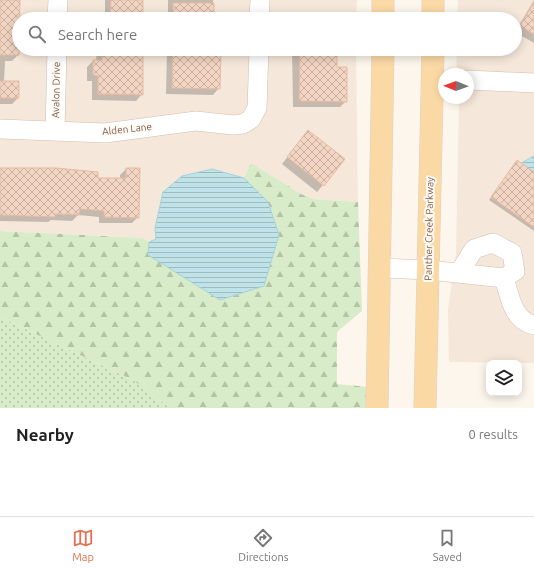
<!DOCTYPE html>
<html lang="en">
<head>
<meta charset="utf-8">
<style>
  :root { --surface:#fff; --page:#f2f2f2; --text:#222; --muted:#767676; --line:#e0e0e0; --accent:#e76f51 }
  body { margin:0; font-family:Ubuntu,sans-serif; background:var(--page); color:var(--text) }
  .controls { position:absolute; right:12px; bottom:12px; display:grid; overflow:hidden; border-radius:8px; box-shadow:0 2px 10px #0003 }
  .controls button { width:36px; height:36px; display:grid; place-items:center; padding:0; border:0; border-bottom:1px solid var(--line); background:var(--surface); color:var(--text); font:20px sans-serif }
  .compass { position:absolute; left:438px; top:68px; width:36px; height:36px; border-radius:50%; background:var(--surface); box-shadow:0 2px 10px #0003; rotate:271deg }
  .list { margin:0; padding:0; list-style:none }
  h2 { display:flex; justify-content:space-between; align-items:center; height:52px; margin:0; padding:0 16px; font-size:17px }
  h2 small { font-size:13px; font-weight:400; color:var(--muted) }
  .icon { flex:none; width:22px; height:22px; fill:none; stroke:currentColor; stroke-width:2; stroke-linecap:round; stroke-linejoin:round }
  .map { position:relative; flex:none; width:534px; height:408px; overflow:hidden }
  .search { position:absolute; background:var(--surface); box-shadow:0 2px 10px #0003; left:12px; right:12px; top:12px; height:44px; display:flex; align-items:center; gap:10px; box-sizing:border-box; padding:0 14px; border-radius:22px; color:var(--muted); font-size:15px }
  .sheet { height:108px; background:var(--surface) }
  nav { display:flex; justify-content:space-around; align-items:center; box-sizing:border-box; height:56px; border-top:1px solid var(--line); background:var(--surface); font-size:11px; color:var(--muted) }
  nav a { display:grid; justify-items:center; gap:2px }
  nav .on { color:var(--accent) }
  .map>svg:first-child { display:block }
</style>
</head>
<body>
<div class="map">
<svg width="534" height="408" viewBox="0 0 534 408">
  <defs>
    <pattern id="grass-dots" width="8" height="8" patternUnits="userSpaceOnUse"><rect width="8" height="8" fill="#d8ecc9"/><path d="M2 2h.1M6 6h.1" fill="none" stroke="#b4c2a5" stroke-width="1.8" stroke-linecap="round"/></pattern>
    <pattern id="forest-firs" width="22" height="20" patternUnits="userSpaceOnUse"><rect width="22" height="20" fill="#d8ecc9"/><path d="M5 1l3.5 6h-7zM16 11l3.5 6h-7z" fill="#b4c2a5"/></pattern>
    <pattern id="water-rules" width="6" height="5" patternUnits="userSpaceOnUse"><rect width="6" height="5" fill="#bfe3e8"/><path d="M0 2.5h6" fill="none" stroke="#a0bbbe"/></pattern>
    <pattern id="building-cross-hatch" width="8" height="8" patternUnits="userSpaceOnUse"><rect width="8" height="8" fill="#f3d5c3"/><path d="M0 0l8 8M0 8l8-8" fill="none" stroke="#cab0a1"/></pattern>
  </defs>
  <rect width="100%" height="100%" fill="#fdf6ec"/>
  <!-- residential -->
  <path fill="#f5e8da" d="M0,0h357l-1,19h-337v30h337l2,153 -45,-3 -12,-5 -50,-31 -7,15 -31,-9 -58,59 1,11 -7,3 -7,-4 -142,-7z
    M458,0h76v363l-85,-1 -1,-53 8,-55 3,-156h9v-24h-11l-1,-25h59v-30h-58z"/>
  <!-- grass -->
  <path fill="url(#grass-dots)" d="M0,317l133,63 37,28h-170z"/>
  <!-- forest -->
  <path fill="url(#forest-firs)" d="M251,163l50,31 12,5 45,3 4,109 -25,21v52l32,3v21h-199l-37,-28 -133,-63v-86l143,7 6,4 -1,13 120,-53 -24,-24z"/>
  <!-- water -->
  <path fill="url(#water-rules)" stroke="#a5d3da" d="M534,156v17l-18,-7z
    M212,169l32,9 24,24 11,33 -15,51 -44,14 -72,-45 1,-13 7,-3 -1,-11 8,-36 19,-16z"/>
  <!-- shadow -->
  <path fill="#0003" d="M0,0h19l-1,55 -6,6h-7l-1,21 14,16 -6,6h-12z
    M105,0h38v19h-38z
    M168,0h48h-3v19h-45z
    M534,0v43l-19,-11z
    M97,49h46l-1,45 -6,7 -44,-1v-19h-5v-14l6,-6h3z
    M167,49h53l-1,39 -6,7 -47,-1z
    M292,49h44v19l10,33 -6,6h-47z
    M302,138l42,22 -27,32 -35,-28z
    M517,161l17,12v58l-45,-31z
    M0,168l97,11h23v-4l6,-6 12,48 -6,6h-33v-6l-21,-2 -6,6 -21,-1 -3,2 -48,-1z"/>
  <!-- building -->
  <path fill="url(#building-cross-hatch)" stroke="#e6bba3" d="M0,0h20l-1,55h-19z
    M111,0h32v19h-33z
    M534,2v32l-14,-8z
    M173,3h41v16h-41z
    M102,49h41v46l-45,-1v-18l-5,-1v-15h9z
    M300,49h37v18h10v35l-48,-1z
    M173,54l48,1 -1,34 -48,-1z
    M0,81h19v17h-19z
    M308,130l37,29 -21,27 -37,-29z
    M517,160l17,12v55l-43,-30z
    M0,168h56l42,4v6h28v-10h14l-1,50 -35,-1v-6l-24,-2 -1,6 -24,-1v3l-55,-2z"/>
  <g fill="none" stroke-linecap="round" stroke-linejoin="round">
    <defs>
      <path id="minor" d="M57,19l1,-19
        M259,19l1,-19
        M468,80l66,3
        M0,129l105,4 91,-12 37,4 10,-1 8,-5 6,-11 2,-59
        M55,131l2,-82
        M380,268l49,2 75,8c6,18 8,42 30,47
        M459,273l15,-24 19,-6 19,10 3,18 -11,7"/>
      <path id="major" d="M383,19v-19
        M433,19v-19
        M377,408l6,-359
        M425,408l8,-359"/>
    </defs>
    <!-- minor casing -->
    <use href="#minor" stroke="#d1beb0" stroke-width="20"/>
    <!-- major casing -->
    <use href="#major" stroke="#dad1cd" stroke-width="23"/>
    <!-- minor -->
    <use href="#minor" stroke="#fff" stroke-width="19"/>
    <!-- major -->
    <use href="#major" stroke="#fbd9a5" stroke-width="22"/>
  </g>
  <g text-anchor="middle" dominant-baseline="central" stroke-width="4" stroke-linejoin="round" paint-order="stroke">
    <!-- street labels -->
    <g font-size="10" fill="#7a5c4d" stroke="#fffaf3">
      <text transform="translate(56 90) rotate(-89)">Avalon Drive</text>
      <text transform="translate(127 129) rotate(-6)">Alden Lane</text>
      <text transform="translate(429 229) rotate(-89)">Panther Creek Parkway</text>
    </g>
  </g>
</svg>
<div class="controls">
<button><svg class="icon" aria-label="layers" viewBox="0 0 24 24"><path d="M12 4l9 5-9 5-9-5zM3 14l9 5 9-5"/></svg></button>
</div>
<svg class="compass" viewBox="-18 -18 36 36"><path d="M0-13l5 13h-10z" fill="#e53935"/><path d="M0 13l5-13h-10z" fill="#767676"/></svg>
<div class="search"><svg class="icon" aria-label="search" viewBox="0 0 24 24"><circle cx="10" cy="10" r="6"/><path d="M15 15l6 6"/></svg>Search here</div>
</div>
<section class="sheet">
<h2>Nearby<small>0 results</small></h2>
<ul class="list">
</ul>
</section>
<nav>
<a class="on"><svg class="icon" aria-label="map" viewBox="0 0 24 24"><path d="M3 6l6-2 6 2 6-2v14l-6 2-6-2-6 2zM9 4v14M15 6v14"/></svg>Map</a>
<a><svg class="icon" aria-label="directions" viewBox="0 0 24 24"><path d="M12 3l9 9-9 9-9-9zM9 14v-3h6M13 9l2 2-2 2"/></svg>Directions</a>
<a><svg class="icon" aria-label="saved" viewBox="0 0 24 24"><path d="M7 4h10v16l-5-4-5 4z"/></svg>Saved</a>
</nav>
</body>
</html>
